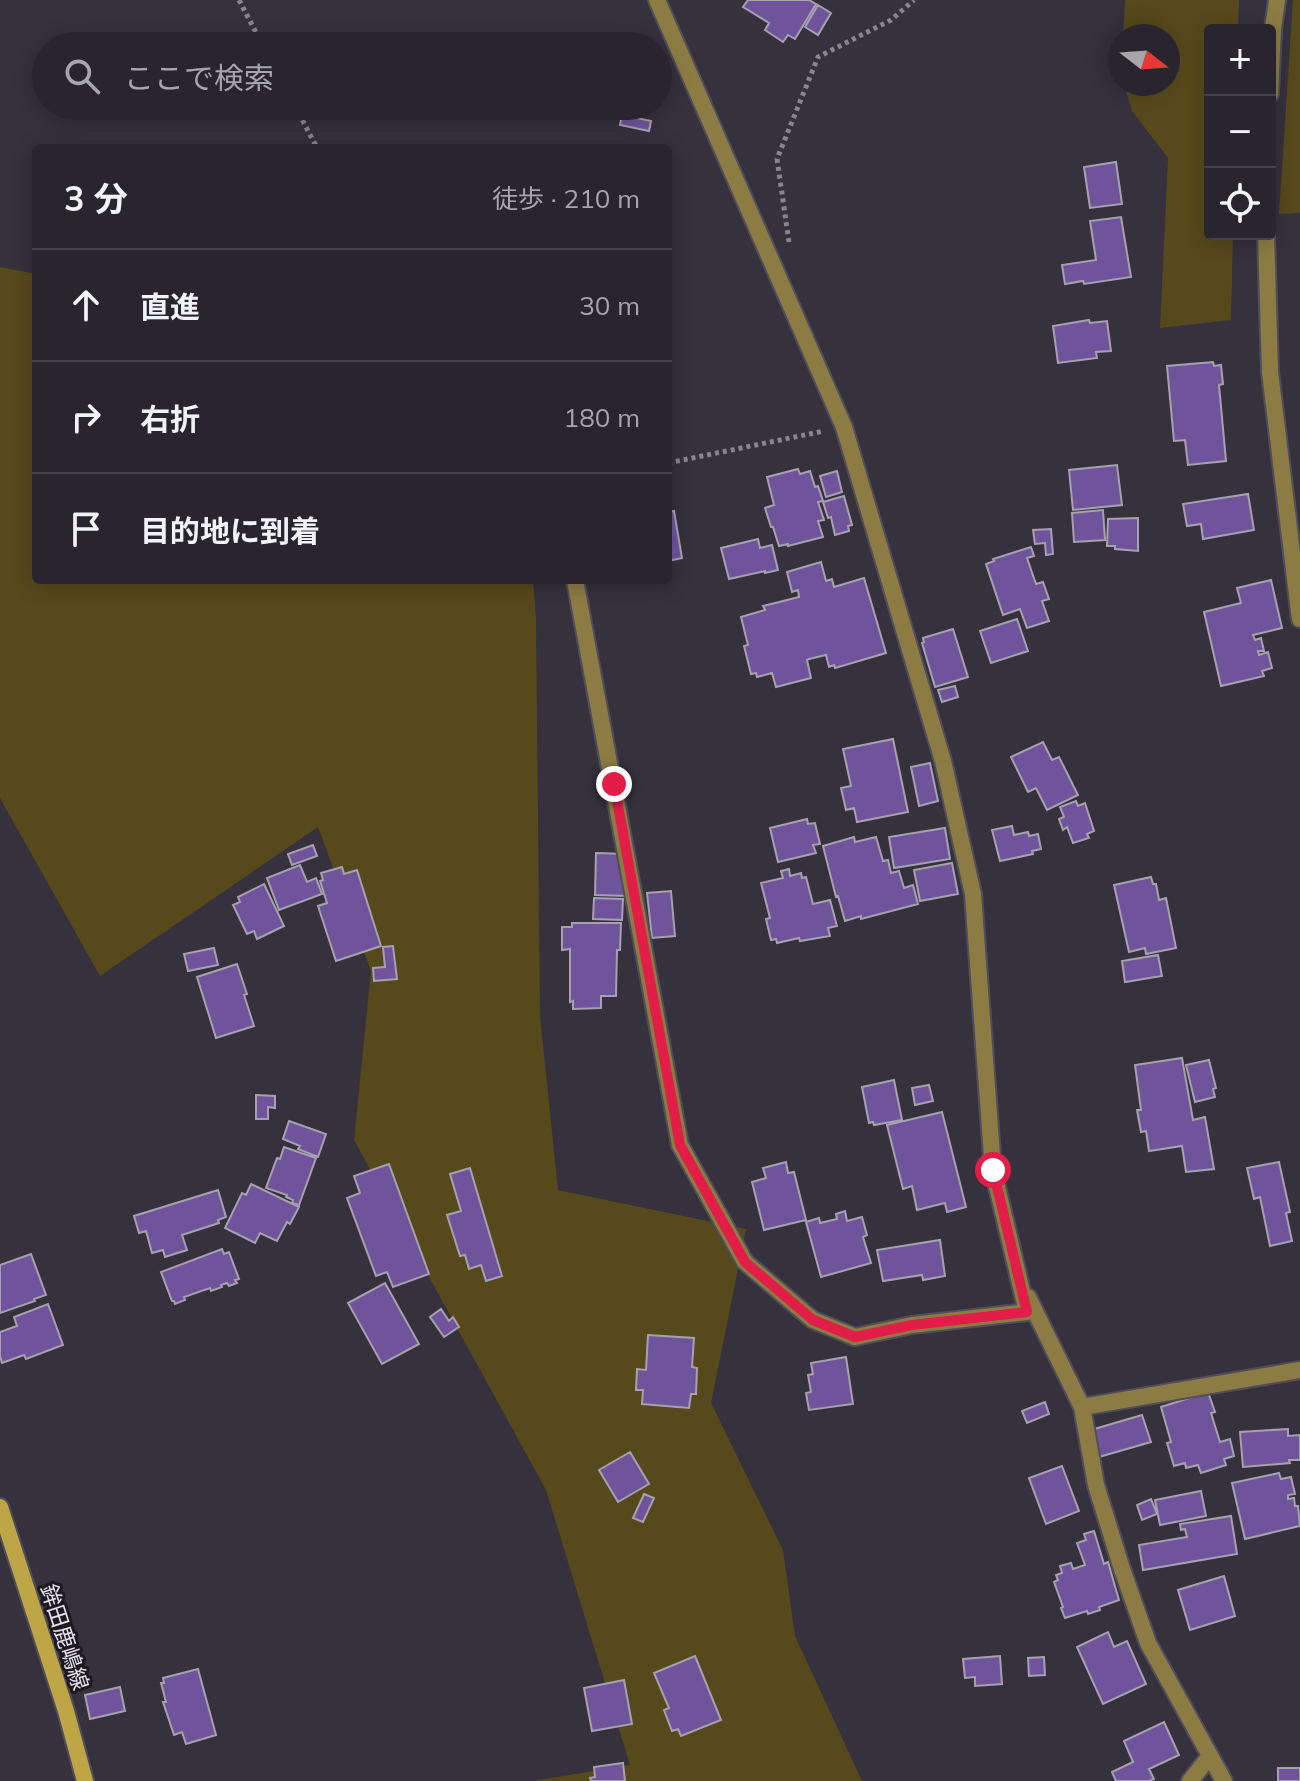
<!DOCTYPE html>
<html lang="ja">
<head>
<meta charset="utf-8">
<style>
  :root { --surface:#28252e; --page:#34313a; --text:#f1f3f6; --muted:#a5a5aa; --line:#44424a }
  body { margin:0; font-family:Mulish,"Noto Sans JP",sans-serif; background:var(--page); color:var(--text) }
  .controls { position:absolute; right:24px; top:24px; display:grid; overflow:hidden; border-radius:8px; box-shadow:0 4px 20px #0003 }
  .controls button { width:72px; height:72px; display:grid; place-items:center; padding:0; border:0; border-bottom:2px solid var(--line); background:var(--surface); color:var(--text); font:40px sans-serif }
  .compass { position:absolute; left:1108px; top:24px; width:72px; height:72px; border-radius:50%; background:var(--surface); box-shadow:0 4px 20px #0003; rotate:107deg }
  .stop { position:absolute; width:24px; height:24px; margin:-18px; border:6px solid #e11d48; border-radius:50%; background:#fff }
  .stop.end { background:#e11d48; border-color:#fff; box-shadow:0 2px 8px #0008 }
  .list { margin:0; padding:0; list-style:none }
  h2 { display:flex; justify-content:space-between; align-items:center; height:104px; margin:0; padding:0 32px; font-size:34px }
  h2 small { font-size:26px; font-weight:400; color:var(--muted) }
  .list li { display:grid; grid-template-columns:52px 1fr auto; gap:24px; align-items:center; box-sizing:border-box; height:112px; padding:0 32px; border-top:2px solid var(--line) }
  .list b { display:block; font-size:30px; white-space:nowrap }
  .list em { font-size:26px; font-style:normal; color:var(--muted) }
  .icon { flex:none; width:44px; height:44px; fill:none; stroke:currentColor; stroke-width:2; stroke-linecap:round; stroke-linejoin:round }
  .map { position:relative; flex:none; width:1300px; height:1781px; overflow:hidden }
  .search { position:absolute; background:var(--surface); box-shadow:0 4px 20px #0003; left:32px; top:32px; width:640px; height:88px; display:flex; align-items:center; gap:20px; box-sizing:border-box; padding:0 28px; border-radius:44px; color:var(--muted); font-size:30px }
  .panel { position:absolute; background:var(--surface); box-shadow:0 4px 20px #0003; left:32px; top:144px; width:640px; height:440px; border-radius:8px }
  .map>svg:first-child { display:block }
</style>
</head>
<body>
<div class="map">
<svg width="1300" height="1781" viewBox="0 0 1300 1781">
  <rect width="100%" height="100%" fill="#35313d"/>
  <!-- green -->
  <path fill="#564a1c" d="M1125,0h114l-1,30h-28v204h23l-2,86 -71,8 8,-170 -36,-47 -8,-27h44v-48h-45z
    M1293,0h7v213l-21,1z
    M0,267l36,7v306h497l3,39 4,397 18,174 188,39 -35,174 72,147 12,86 67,145h-329l97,-16 -84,-275 -192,-350 17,-169 -53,-144 -218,149 -100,-178z"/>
  <!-- building -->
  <path fill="#6f549c" stroke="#a5a1af" stroke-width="2" d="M748,0h61l7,4 -21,35 -7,-4 -5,7 -18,-12 4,-7 -26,-16z
    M818,5l13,8 -13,22 -13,-8z
    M622,115l29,6 -2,10 -29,-6z
    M1116,162l6,42 -32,4 -6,-41z
    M1121,217l10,60 -47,7 -1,-3 -18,3 -3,-19 34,-5 -6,-39z
    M1089,320l1,3 17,-2 4,30 -15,1 1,6 -39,5 -5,-37z
    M1213,362l1,4 7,-1 2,19 -4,1 7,76 -38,4 -3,-25 -11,1 -7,-75z
    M1117,465l5,40 -49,5 -4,-40z
    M798,469l2,5 10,-3 5,16 3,-1 5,15 -5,1 6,18 -6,1 5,16 -35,9v-2l-9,2 -6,-19h-2l-6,-19 9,-3 -7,-28z
    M837,471l5,21 -16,5 -6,-21z
    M1248,494l6,36 -51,9 -2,-15 -14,2 -4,-22z
    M844,496l8,29 -4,1 1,5 -14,4 -4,-18 -3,1 -5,-16z
    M1103,510l2,30 -31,2 -2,-29z
    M674,511l8,47 -14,3v-49z
    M1138,518v33l-23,-2v-3h-8l1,-27z
    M1051,529l2,25 -7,1 -1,-12 -10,1 -2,-14z
    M758,539l2,9 12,-3 6,25 -13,3v-2l-36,8 -8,-31z
    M1031,547l3,9 -7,2 9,26 7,-2 6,17 -7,2 7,20 -22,7 -7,-19 -17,6 -17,-51 8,-3 -1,-2z
    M821,562l5,19 6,-2 2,8 30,-9 22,75 -51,15 -1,-3 -5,2 -3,-12 -17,4 -2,1 4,18 -35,9 -4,-14 -15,4 -1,-4 -5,1 -7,-28 4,-1 -7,-28 24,-7 -2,-4 36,-9 -1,-7 -6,2 -5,-20z
    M1271,580l11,48 -29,7 2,5 6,-2 3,13h-6l1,4 9,-3 4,16 -10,3 2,5 -43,10 -17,-74 37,-9 -4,-15z
    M1017,619l11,32 -37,12 -11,-32z
    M953,629l15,48 -33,10 -13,-44 2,-1 -1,-4z
    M955,686l3,11 -16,5 -4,-12z
    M893,739l15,73 -51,10 -3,-14 -8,2 -5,-22 10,-2 -8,-37z
    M1043,742l9,18 7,-3 19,38 -31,15 -11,-22 -8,4 -17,-35z
    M930,763l8,38 -19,5 -8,-39z
    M1076,801l2,5 7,-3 9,28 -7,3 2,4 -16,5 -6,-16 -4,3 -4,-11 5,-2 -4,-10z
    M807,819l1,5 7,-1 5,21 -7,1 3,8 -38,9 -8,-34z
    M1012,826l2,9 14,-3 1,4 9,-2 3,15 -9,2 1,3 -33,7 -8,-31z
    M945,828l5,31 -56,9 -5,-31z
    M854,837l1,5 21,-5 7,24 5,-1 3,13 8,-2 5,17 9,-3 5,19 -57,15v-3l-16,5 -7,-25 -2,1 -13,-51z
    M313,845l4,11 -25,9 -4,-11z
    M596,853l30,1v42l-31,-1z
    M952,863l6,31 -38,7 -6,-31z
    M300,865l7,17 9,-4 6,16 -43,16 -12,-32z
    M342,867l2,7 13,-4 24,76 -45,15 -18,-55 9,-3 -7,-22 3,-1 -2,-7z
    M789,869l1,7 11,-3 1,5 4,-1 7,27 17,-4 7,26 -9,2 2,8 -30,5 -1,-3 -22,5 -1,-4 -5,1 -5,-21 4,-1 -9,-35 22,-5 -2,-7z
    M1151,877l2,7h3l3,16 7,-2 10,50 -30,6 -1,-6 -16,4 -15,-67z
    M264,884l20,42 -27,13 -3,-8 -7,3 -14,-29 7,-3 -2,-5z
    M671,891l4,45 -23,2 -5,-45z
    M594,898l29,1 -1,21 -29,-1z
    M572,923h49l-1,27h-3l-1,46h-15v12l-28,1v-8l-3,1v-53l-8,1v-23h10z
    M393,946l4,33 -23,2 -1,-13 12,-1 -2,-20z
    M214,948l4,17 -30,6 -4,-17z
    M1158,955l4,21 -37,6 -3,-21z
    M237,964l10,30 -3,1 10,31 -38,12 -19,-61z
    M1182,1058l11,62 12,-3 9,52 -28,3 -4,-26 -33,5 -3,-20 -5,1 -4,-22h4l-6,-45z
    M1209,1060l7,28 -3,1 2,8 -20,5 -9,-37z
    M894,1080l8,40 -28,5 -1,-3 -4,1 -7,-36z
    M929,1085l4,16 -18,4 -3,-17z
    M256,1095l19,1v12l-7,-1v12h-12z
    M942,1112l24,95 -19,5 -2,-9 -28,7 -5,-24 -9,3 -16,-64z
    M289,1121l37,13 -8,23 -20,-8 2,-3 -17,-7z
    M284,1147l32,11 -17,47 -7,-2 1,-3 -7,-3 1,-2 -21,-7 11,-30 3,1z
    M786,1162l2,11 6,-1 12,48 -42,10 -12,-48 14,-4 -3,-10z
    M1279,1162l11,50 -4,1 6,28 -22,5 -10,-49 -6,2 -7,-31z
    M389,1164l40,110 -36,13 -6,-15 -11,4 -29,-78 13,-5 -6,-17z
    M470,1168l32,108 -16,5 -5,-16 -12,4 -4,-14 -5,1 -13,-41 14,-4 -11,-37z
    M251,1184l48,23 -9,17 -3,-2 -10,19 -17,-8 -5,10 -30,-15 17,-35 4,2z
    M218,1190l8,27 -8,3 1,3 -37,12 5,15 -22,7 -2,-7 -11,3 -6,-22 -7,2 -5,-17z
    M845,1211l2,10 15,-4 5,18 -4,2 8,26 -50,14 -15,-55 13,-4 1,5 17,-4 -1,-5z
    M940,1240l5,36 -22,4 -1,-5 -39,6 -6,-31z
    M222,1249l2,5 5,-2 10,27 -4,1 2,3 -8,3 -2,-3 -6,2 1,2 -11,4 -1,-3 -26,9 1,3 -10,4 -1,-3h-2l-11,-29z
    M31,1254l15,41 -12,4 1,2 -35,12v-48z
    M385,1283l34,61 -37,20 -34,-61z
    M48,1304l15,41 -37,14 -2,-4 -22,8 -2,-7v-24l17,-6 -3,-9z
    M441,1309l8,12 4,-4 6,10 -15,10 -14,-20z
    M648,1335l46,3 -2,29 5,1 -1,26h-5l-2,14 -47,-4 1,-14h-7l1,-21 9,1z
    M846,1357l7,47 -44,6 -3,-17 5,-1 -3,-17 5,-1 -2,-11z
    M1208,1392l7,20 -4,1 9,29 10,-3 4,17 -10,3 2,6 -25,8 -3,-8 -12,3 -1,-5 -11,3 -7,-23 4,-1 -10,-35z
    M1045,1402l4,12 -22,9 -5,-12z
    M1142,1415l9,27 -52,15 -8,-27z
    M1288,1429v7l12,-1v25h-11l1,3 -47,4 -3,-35z
    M630,1452l19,32 -31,18 -19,-32z
    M1062,1466l17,45 -33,13 -17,-46z
    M1279,1473l2,6 10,-2 4,17 -7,1v4l6,-1 1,8h3l2,20 -55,13 -13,-56z
    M1201,1491l5,25 -46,9 -5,-25z
    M644,1494l10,4 -11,24 -10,-4z
    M1151,1499l6,15 -15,6 -5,-15z
    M1231,1516l6,38 -94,16 -4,-25 48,-8 -2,-8 -4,1 -1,-6z
    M1094,1531l10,33 4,-2 11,38 -20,7 1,3 -12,4 -1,-3 -22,7 -4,-10 2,-1 -9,-25 4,-2 -2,-5 6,-2 -2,-7 11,-3 2,6 12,-4 -8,-22 9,-3 -2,-6z
    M1224,1576l11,40 -45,14 -12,-40z
    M1108,1632l6,15 13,-6 19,43 -43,20 -26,-57z
    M695,1656l26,64 -40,16 -3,-7 -6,2 -8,-21 5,-2 -15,-35z
    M1000,1656l2,28 -27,2v-9l-10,1 -2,-19z
    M1044,1657l1,18 -16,1 -1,-18z
    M198,1669l18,66 -30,9 -4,-12 -8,3 -11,-33h3l-5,-19h3l-1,-5z
    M624,1680l8,44 -40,7 -8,-43z
    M120,1687l5,24 -35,8 -5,-24z
    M1164,1722l15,33 -30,14 5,10 -5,2h-33l-4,-9 21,-10 -9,-21z
    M623,1763l2,18h-34l-1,-3 5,-1 -1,-10z
    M1278,1768h22v13h-22z"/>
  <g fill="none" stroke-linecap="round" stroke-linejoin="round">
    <defs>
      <path id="minor" d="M1270,94l3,-65 4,-29
        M1266,234l4,138 30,247
        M575,580l105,565 65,117 68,58 42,17 57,-12 115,-13 -34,-142 -20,-276 -30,-133 -99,-334 -187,-427
        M1028,1297l54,110 14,78 25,81 27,77 76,138
        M1082,1407l218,-37
        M1190,1781l20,-25"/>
      <path id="secondary" d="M0,1507l66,204 19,70"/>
    </defs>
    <!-- minor casing -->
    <use href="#minor" stroke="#514d59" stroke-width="20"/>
    <!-- secondary casing -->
    <use href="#secondary" stroke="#514d59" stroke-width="20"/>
    <!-- path -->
    <path stroke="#88858f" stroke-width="5" stroke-dasharray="4 4" stroke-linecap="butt" d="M239,0l24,46
      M295,106l22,42
      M789,242l-12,-83 41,-102 73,-37 23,-20
      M668,463l156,-32"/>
    <!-- minor -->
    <use href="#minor" stroke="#8c7c44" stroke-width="16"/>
    <!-- secondary -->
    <use href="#secondary" stroke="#bea545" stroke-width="16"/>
  </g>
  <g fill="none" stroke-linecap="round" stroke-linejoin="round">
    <!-- route -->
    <path stroke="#e11d48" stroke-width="10" d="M614,784l66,361 65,117 68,58 42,17 57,-12 115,-13 -34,-142"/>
  </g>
  <g text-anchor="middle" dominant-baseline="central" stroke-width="6" stroke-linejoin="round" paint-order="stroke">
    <!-- street labels -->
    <g font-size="22" fill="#e5e3eb" stroke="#1c1a1f">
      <text transform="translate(65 1637) rotate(72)">鉾田鹿嶋線</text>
    </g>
  </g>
</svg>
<div class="controls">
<button>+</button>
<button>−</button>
<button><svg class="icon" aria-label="locate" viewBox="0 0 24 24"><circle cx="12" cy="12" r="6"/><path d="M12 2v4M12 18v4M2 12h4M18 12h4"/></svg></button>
</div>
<svg class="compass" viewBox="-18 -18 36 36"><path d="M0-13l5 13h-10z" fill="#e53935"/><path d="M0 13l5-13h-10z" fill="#a5a5aa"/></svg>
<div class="stop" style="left:993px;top:1170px"></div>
<div class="stop end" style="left:614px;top:784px"></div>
<div class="search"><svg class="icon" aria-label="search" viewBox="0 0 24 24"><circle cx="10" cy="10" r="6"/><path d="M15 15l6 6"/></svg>ここで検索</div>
<section class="panel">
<h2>3 分<small>徒歩 · 210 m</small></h2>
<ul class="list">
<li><svg class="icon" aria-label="ahead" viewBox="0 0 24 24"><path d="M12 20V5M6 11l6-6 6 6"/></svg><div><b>直進</b></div><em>30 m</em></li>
<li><svg class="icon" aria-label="right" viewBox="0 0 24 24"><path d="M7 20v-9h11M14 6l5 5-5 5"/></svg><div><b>右折</b></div><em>180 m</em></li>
<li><svg class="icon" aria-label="arrive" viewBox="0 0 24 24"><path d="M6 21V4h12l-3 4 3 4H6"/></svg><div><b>目的地に到着</b></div></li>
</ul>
</section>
</div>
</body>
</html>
